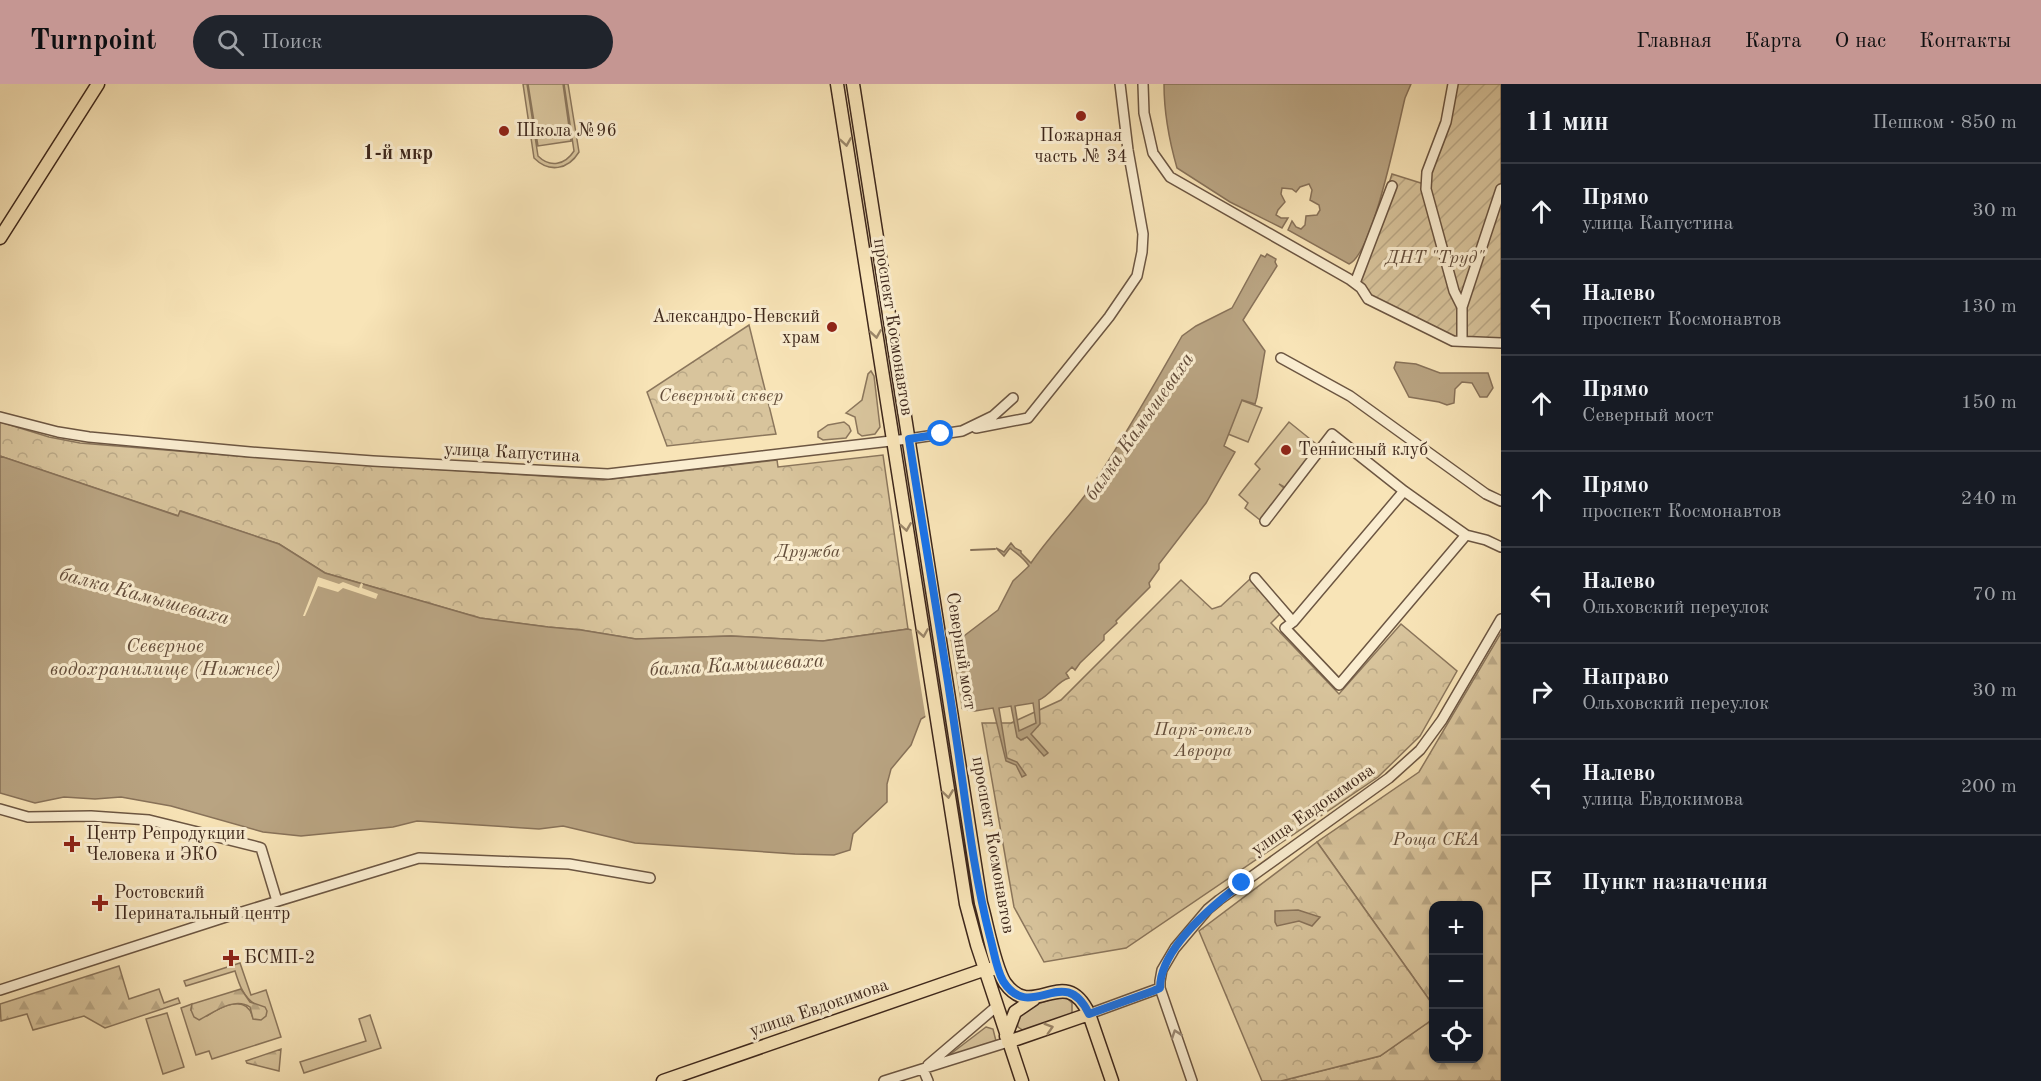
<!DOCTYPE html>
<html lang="ru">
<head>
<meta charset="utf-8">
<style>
  :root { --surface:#171b24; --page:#20242c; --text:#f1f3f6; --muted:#9ea1a6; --line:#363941; --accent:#c59692 }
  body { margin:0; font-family:"Old Standard TT",serif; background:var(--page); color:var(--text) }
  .controls { position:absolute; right:18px; bottom:18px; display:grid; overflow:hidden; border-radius:12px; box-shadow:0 2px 4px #0004 }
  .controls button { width:54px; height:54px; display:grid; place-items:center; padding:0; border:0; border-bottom:2px solid var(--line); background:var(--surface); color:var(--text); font:30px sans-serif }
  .stop { position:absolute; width:18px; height:18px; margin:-14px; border:4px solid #1a73e8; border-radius:50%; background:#fff }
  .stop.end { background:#1a73e8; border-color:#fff; box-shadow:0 2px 6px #0008 }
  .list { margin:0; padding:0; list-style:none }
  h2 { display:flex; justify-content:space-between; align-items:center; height:78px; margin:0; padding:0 24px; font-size:26px }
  h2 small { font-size:20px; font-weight:400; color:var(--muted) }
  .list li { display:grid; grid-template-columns:39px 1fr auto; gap:18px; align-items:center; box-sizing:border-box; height:96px; padding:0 24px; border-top:2px solid var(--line) }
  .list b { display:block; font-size:22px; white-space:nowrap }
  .list p { margin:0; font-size:20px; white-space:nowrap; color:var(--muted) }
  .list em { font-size:20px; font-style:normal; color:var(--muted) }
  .icon { flex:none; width:33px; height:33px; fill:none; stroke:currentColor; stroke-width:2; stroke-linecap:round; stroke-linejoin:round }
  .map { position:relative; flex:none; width:1501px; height:997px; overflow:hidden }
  header { display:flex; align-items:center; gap:36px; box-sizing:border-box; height:84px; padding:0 30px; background:var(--accent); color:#111 }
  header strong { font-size:28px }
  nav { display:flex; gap:33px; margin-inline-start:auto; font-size:21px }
  .search { width:420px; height:54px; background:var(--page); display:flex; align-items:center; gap:15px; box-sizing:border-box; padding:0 21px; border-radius:33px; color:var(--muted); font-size:22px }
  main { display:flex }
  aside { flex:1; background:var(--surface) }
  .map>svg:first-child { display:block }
</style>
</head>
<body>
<header>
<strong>Turnpoint</strong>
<div class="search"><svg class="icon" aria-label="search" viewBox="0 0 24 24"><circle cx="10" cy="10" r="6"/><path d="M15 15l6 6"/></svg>Поиск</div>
<nav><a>Главная</a><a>Карта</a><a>О нас</a><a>Контакты</a></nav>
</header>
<main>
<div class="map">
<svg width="1501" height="997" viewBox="0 0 1501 997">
  <defs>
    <pattern id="forest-firs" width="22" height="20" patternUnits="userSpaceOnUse" patternTransform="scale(1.5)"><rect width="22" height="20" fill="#d8c49c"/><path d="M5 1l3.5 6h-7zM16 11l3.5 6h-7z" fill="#baa886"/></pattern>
    <pattern id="park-crowns" width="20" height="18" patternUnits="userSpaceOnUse" patternTransform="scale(1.5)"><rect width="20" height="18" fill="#d8c49c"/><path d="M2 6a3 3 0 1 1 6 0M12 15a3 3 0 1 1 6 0" fill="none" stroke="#baa886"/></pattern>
    <pattern id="garden-furrows" width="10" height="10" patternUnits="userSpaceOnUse" patternTransform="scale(1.5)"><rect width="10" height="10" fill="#d8c49c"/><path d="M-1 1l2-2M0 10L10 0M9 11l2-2" fill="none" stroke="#baa886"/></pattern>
  </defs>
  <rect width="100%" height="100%" fill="#f8e4b7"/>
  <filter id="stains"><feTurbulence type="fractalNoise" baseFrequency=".00333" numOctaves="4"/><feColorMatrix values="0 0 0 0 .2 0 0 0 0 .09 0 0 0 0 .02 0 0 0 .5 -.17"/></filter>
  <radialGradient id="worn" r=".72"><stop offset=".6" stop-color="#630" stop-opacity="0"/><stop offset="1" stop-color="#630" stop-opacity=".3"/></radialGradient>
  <!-- grass -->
  <path fill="#d8c49c" stroke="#8b765c" stroke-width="1.5" d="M523,0h4l11,72c12,12 27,9 36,-5l-10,-67h4l11,68c-11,18 -30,21 -45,6z
    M528,0h35l8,57 -33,5z
    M871,287l3,5 6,51 -5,7 -13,2 -4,-3 -3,-16 -9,-4 16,-13 6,-26z
    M1241,316l21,8 -14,34 -20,-8z
    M844,338l5,4 2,5 -5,7 -23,2 -5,-3v-5l10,-7z
    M1289,338l31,25 -34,41 -7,-4 6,5 -25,31 -15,-12 3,-5 -9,-8 21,-26 -5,-5z
    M240,879l11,32 15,-5 15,47 -69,22 -3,-8 -13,4 -15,-47 11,-4 -1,6 16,6c13,-9 38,-22 45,-1l4,-10c-13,-8 -17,-21 -21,-34l-49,15 -2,-5z
    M1059,913l9,2 4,4v11l-48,17 -6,-4 -2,-10 9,-9z
    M167,929l17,54 -21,7 -17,-55z
    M370,931l11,33 -77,25 -4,-11 66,-21 -7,-22z
    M986,943l7,2 3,12 -47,18 -1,-3z"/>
  <!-- forest -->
  <path fill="url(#forest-firs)" stroke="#8b765c" stroke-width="1.5" d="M1501,549v448h-220l99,-25 53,-37 1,39h44v-152h-44l-1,99 -116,-163 102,-70z
    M119,882l10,33 30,-10 5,14 14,-5 2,5 -75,25 -21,-12 -51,14 -6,-16 -26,7 -1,-17z
    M241,905l9,13 15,5 2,4 -1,5 -5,4 -8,-1 -3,-12c-16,-11 -37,6 -51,13l-5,-3 -3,-7 1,-6z
    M281,965l-2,22 -32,-8 -1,-2z"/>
  <!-- park -->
  <path fill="url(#park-crowns)" stroke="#8b765c" stroke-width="1.5" d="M749,241l27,109 -109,12 -20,-54z
    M0,338l49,15 31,6 171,14 352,23 174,-20 1,7 105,-12 25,174 -85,12 -92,-5 -95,3 -55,-9 -33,-3 -68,-9 -155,-45 -46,-29 -98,-33 -2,5 -179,-60z
    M1250,495l31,34 -10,10 68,71 62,-70 56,47 -37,65 -42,41 -252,171 -82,14 -30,-55 -32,-184h29l50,-23 120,-120 31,29 9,-3z
    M1317,758l116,163v14l-53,37 -99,25h-19l-63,-150z"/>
  <!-- garden -->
  <path fill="url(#garden-furrows)" stroke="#8b765c" stroke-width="1.5" d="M1456,0h45v257l-56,-3 -71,-33 -23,-27 20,-38 21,-66 32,10z"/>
  <!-- water -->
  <path fill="#b9a482" stroke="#887259" stroke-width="1.5" fill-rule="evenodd" d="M1164,0h247l-6,14c-7,28 -32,156 -56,166l-61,-34 4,-9 4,6 5,2 4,-4 1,-9 11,-1 3,-5 -1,-5 -9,-5 2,-10 -3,-6 -9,3 -4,5 -4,-3 -10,-1 -1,6 4,8 -7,8 -2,5 5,3h7l-6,10 -52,-26 -53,-34c-8,-28 -13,-54 -13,-84z
    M1267,170l9,5 -1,3 2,4 -34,54 22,31 -8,46 -2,7 -13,-4 -18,46 11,6 -29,51 -47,61v5l-10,14 1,4 -34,34 1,2 -13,12v5l-24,23 -5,7 -3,-3 -6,6 3,5c-12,3 -18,17 -30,22l1,24 -9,10 17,19 -4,3 -17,-19 -6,3 -4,-3 -6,-31 -12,2 8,50 10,4 9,13 -4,2 -6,-12 -10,-4 -13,-53 -18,3 -31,-6 -23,14 -10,26 -20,24 -4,15v18l-34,32 -3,16 -16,5 -39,-1 -160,-11 -72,-17 -24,3 -122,-8 -24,6 -92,9 -38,-4 -92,-26 -50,-9 -26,2 -31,-2 -29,6 -35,-10v-337l178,60 2,-5 99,33 46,29 155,45 68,9 33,3 55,9 95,-3 92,5 85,-12 48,13 42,-32 15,-29 16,-15c-6,-9 -12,-12 -19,-18l-6,8 -8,-8 8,4 7,-9 4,5 6,3v2l10,10c19,-28 44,-52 63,-80 32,-48 60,-98 88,-147l14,-10 36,-18 29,-53 4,2zM1033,619l3,20 -17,8 -4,-25z
    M1396,278l20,2 24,9h48l5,15 -6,9h-7l-8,-14 -10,-1 -7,7 -1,14 -7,2 -8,-3 -30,-5 -15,-29z
    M1298,826l22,7 -8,9 -13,-5 -22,5 -2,-4v-11z"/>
  <!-- pier -->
  <path fill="#f8e4b7" d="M318,493l21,7 4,-2 16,6 2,-5 2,1 -1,4 16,6 -2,5 -33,-11 -5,4 -20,-6 -13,30h-2z
    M911,542l39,11 12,75 -17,-4 -19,12z"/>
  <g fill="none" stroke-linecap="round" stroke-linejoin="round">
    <!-- stream -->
    <path stroke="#887259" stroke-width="2" d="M971,466l24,-1"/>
    <defs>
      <path id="minor" d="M1143,0l1,29 9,40 17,24 179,102 12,9 7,11 85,42 48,2
        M1453,0l-7,38 -19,50 -1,17 28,102 8,16
        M1355,199l37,-97
        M1462,256v-33l39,-118
        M1281,274l69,38 136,98 15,7
        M0,333l58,15 31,5 161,15 123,9 235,13 300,-35 54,-8 31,-15 20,-18
        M976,344l52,-10 81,-101 28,-41 5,-24 1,-18 -15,-84 -8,-66
        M1265,437l67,-87 72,57 62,44 20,5 15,7
        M1255,494l38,44 -8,6 54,57 127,-150
        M1293,538l111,-131
        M0,725l28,8 63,-1 58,4 109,27 3,1 16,53
        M0,906l229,-74 190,-58 150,6 81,14
        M1089,930l71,-26
        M928,981l69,-59
        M923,985l5,12
        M884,997l124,-39
        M1192,997l-32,-93v-7l2,-11 13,-22 33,-39 11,-9 170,-122 31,-28 22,-30 59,-101"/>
      <path id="major" d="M837,0l129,820 11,41 45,136
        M853,0l128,819c6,20 13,63 24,80 29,40 59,-22 84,31l23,67
        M0,154l98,-154
        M1006,952l9,-24 19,-13
        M1008,958l81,-28
        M663,997l323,-112h8"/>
    </defs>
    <!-- minor casing -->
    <use href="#minor" stroke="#6c5642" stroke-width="12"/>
    <!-- major casing -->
    <use href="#major" stroke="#3e271b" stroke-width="15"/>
    <!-- minor -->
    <use href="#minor" stroke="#faedd0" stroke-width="9"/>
    <!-- major -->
    <use href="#major" stroke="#f8e4b7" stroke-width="12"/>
  </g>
  <!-- one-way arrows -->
  <defs><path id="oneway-chevron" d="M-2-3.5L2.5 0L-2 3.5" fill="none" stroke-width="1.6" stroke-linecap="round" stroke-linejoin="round" transform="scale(1.5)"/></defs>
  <g stroke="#9b8669">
    <use href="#oneway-chevron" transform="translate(846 58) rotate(81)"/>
    <use href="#oneway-chevron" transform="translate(876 250) rotate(81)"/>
    <use href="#oneway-chevron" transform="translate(906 443) rotate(81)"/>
    <use href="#oneway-chevron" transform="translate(923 549) rotate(81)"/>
    <use href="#oneway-chevron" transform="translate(948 710) rotate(82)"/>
    <use href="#oneway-chevron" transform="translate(1049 944) rotate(-17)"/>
  </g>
  <use stroke="#9c8a76" href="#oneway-chevron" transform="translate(1176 950) rotate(-109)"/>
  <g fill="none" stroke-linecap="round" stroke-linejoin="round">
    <!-- route -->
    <path stroke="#1a73e8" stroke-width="8" d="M941,350l-32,5c15,99 33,198 47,297 10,67 17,135 34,201 4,14 6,31 13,44 28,44 61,-20 86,33l64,-23 7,-3c0,-39 53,-83 82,-105"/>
  </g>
  <!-- markers -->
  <g fill="#8f2418" stroke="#faedd0" stroke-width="2">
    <circle cx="1081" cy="32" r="6"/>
    <circle cx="504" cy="47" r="6"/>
    <circle cx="832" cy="243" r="6"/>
    <circle cx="1286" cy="366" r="6"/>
    <path d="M69 751h6v6h6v6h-6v6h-6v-6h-6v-6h6z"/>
    <path d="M97 810h6v6h6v6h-6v6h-6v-6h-6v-6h6z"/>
    <path d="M228 865h6v6h6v6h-6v6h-6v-6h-6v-6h6z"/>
  </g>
  <g text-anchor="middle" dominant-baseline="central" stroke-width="6" stroke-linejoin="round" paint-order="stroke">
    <!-- poi labels -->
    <g font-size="18" fill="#3e271b" stroke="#faedd0" text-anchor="start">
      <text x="516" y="47">Школа №96</text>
      <text x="1081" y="52" text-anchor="middle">Пожарная<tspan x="1081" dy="21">часть № 34</tspan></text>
      <text x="820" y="233" text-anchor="end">Александро-Невский<tspan x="820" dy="21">храм</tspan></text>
      <text x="1298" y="366">Теннисный клуб</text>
      <text x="86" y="750">Центр Репродукции<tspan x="86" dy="21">Человека и ЭКО</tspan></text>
      <text x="114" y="809">Ростовский<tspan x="114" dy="21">Перинатальный центр</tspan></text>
      <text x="244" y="874">БСМП-2</text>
    </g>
    <!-- park labels -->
    <g font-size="18" font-style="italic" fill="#644e3b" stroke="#faedd0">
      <text x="1435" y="174">ДНТ "Труд"</text>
      <text x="721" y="312">Северный сквер</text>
      <text x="808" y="468">Дружба</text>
      <text x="1203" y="646">Парк-отель<tspan x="1203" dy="21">Аврора</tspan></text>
      <text x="1436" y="756">Роща СКА</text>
    </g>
    <!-- street labels -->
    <g font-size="18" fill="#3e271b" stroke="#faedd0">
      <text transform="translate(893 243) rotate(81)">проспект Космонавтов</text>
      <text transform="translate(512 369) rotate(3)">улица Капустина</text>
      <text transform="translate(961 567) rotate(81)">Северный мост</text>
      <text transform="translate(1313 726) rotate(-35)">улица Евдокимова</text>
      <text transform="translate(993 761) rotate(80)">проспект Космонавтов</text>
      <text transform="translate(819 924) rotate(-19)">улица Евдокимова</text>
    </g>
    <!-- neighbourhood labels -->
    <g font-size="20" font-weight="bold" fill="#3e271b" stroke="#faedd0">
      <text x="398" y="70">1-й мкр</text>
    </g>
    <!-- water labels -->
    <g font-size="20" font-style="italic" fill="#634c3a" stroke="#faedd0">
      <text transform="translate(1140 343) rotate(-55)">балка Камышеваха</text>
      <text transform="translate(144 513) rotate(15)">балка Камышеваха</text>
      <text x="165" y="563">Северное<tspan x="165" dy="23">водохранилище (Нижнее)</tspan></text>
      <text transform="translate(737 582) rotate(-3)">балка Камышеваха</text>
    </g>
  </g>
  <rect width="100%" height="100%" filter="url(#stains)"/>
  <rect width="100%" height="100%" fill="url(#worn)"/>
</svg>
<div class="controls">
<button>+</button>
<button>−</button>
<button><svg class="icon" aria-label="locate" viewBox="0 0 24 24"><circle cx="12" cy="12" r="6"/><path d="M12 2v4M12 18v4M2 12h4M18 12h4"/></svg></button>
</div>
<div class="stop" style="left:941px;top:350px"></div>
<div class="stop end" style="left:1242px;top:799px"></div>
</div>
<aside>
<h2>11 мин<small>Пешком · 850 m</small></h2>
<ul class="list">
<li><svg class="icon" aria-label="ahead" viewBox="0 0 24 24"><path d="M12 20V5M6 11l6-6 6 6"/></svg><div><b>Прямо</b><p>улица Капустина</p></div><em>30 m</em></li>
<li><svg class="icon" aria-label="left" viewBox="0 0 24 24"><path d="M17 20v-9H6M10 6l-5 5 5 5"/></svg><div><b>Налево</b><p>проспект Космонавтов</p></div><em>130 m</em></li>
<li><svg class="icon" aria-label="ahead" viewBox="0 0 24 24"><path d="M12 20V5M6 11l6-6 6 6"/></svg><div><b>Прямо</b><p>Северный мост</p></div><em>150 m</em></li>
<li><svg class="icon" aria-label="ahead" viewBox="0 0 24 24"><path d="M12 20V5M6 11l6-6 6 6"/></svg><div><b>Прямо</b><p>проспект Космонавтов</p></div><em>240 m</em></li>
<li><svg class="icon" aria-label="left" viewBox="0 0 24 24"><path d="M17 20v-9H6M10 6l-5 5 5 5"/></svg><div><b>Налево</b><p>Ольховский переулок</p></div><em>70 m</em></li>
<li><svg class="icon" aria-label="right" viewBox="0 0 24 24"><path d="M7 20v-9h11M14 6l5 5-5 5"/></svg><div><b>Направо</b><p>Ольховский переулок</p></div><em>30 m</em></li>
<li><svg class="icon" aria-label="left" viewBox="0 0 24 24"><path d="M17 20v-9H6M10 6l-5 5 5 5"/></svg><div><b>Налево</b><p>улица Евдокимова</p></div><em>200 m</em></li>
<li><svg class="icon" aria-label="arrive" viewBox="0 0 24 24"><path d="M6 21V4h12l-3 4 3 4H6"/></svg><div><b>Пункт назначения</b></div></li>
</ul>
</aside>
</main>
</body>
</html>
